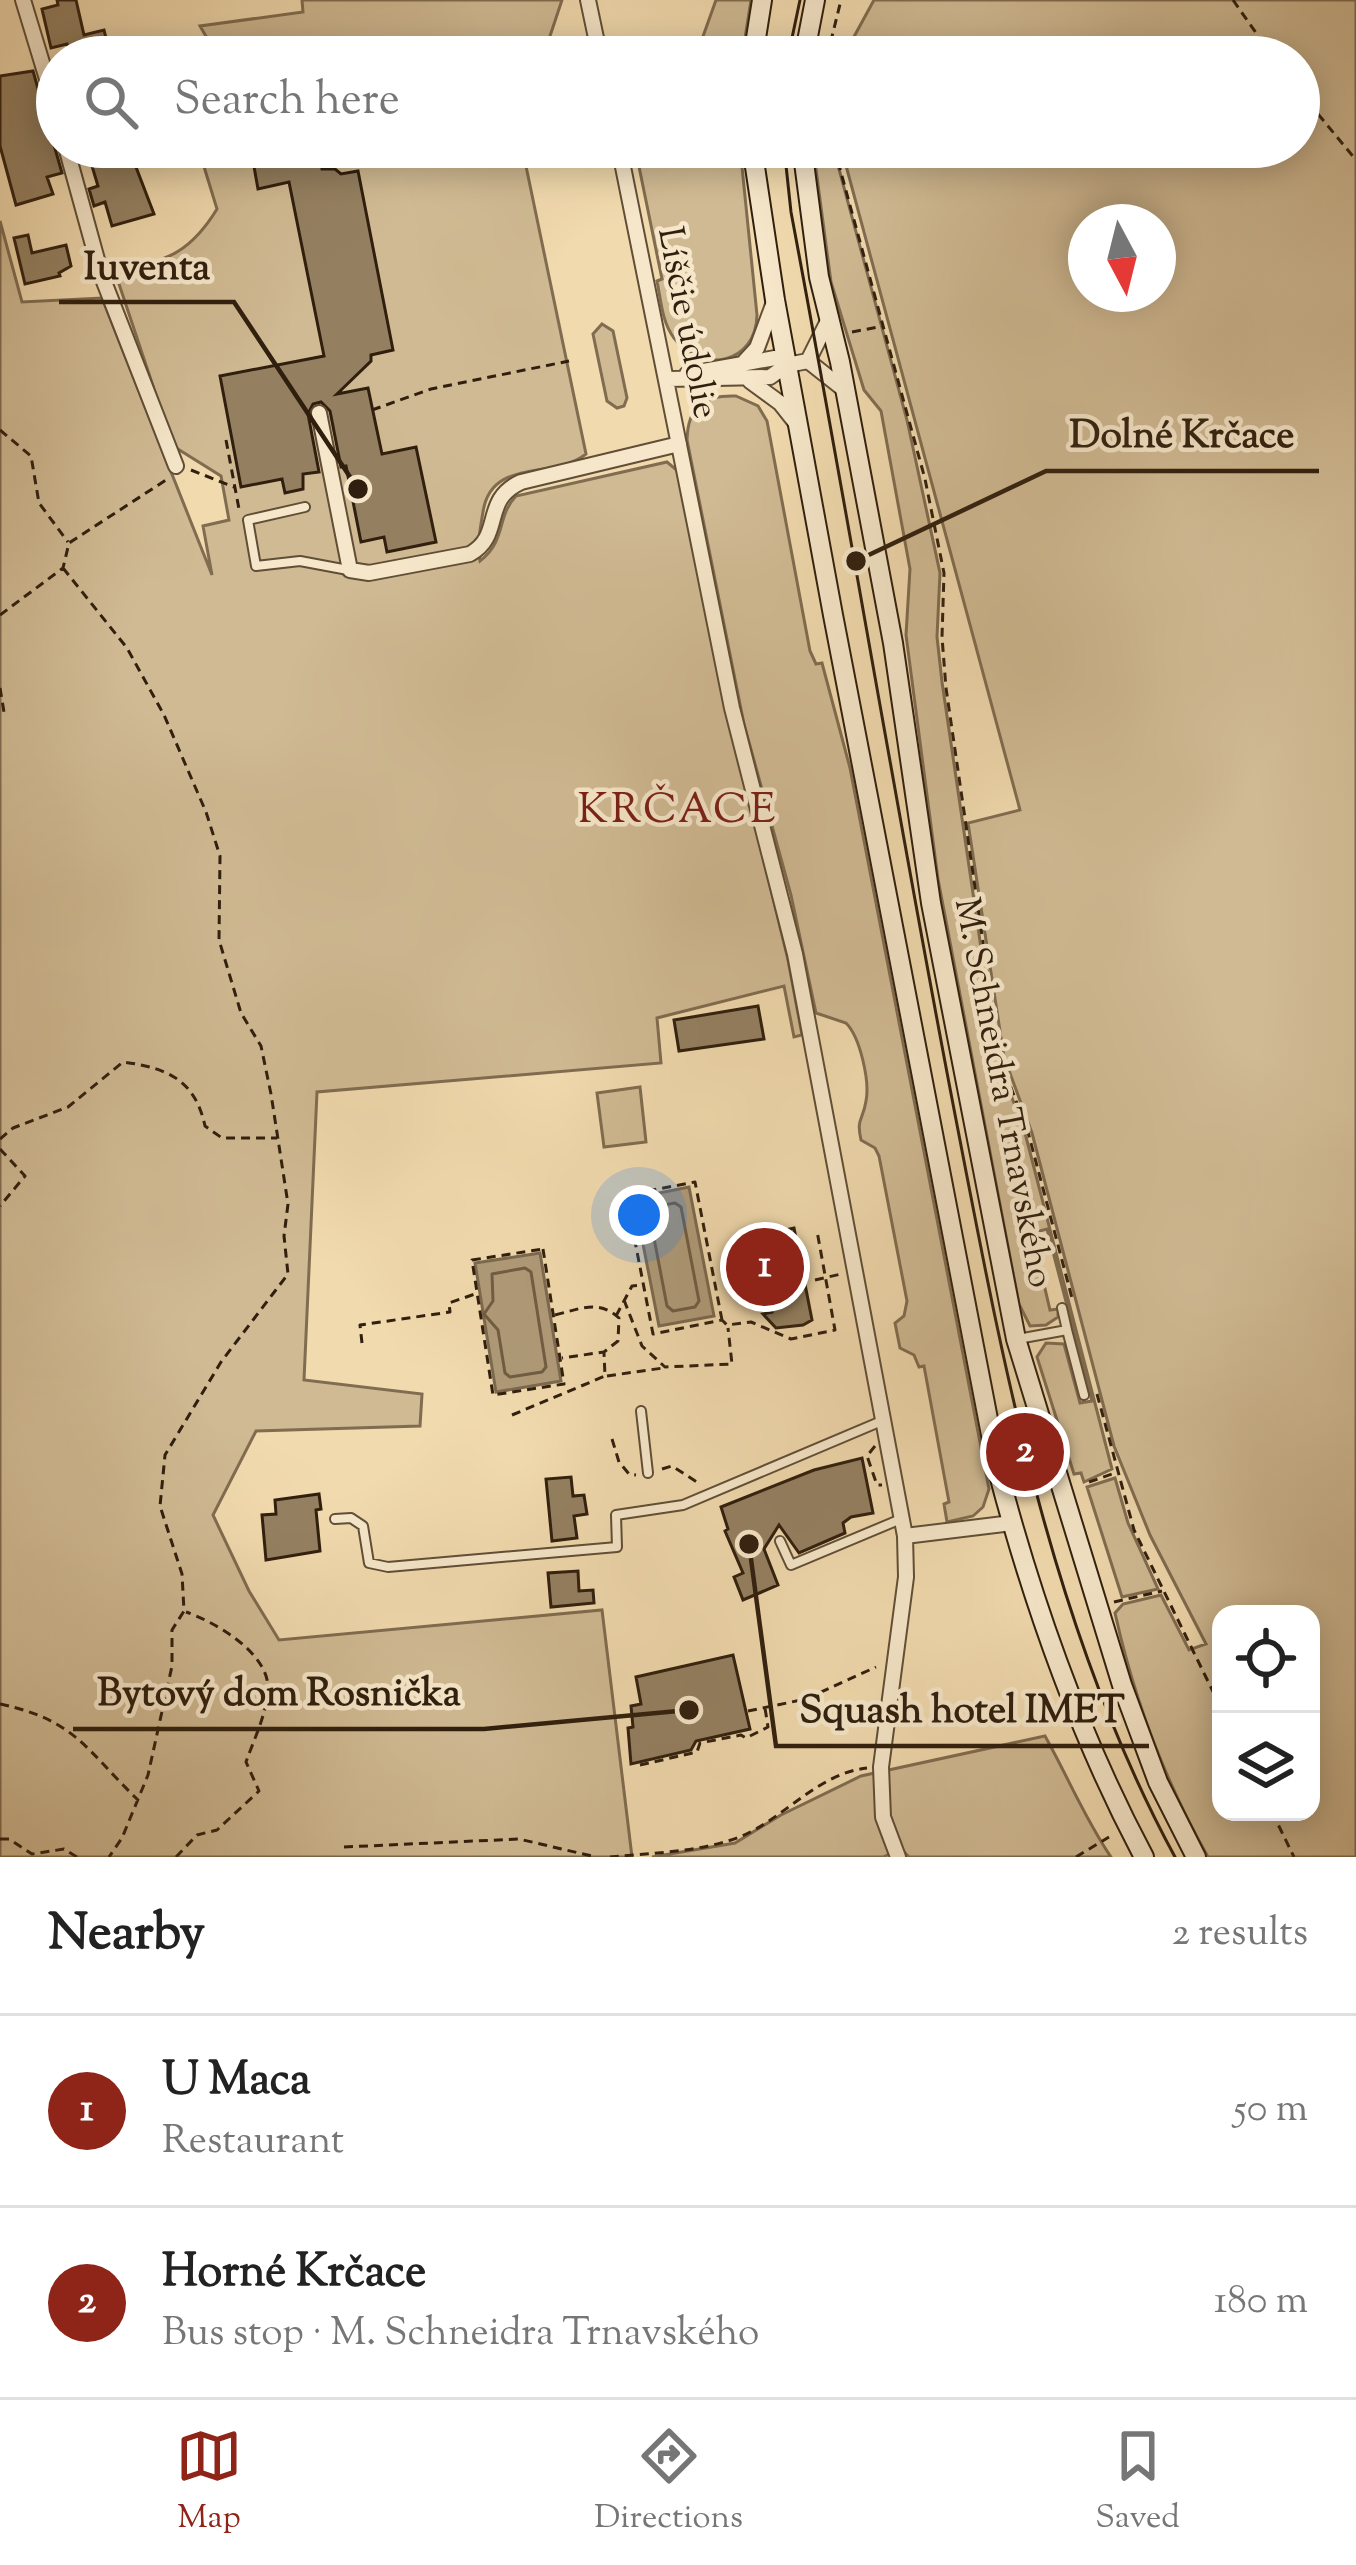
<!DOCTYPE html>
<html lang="en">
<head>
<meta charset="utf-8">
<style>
  :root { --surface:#fff; --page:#f2f2f2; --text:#222; --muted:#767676; --line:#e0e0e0; --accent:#8f2418 }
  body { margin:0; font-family:"Sorts Mill Goudy",serif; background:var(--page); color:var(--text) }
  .controls { position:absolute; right:36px; bottom:36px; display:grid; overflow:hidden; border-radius:24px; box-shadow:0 6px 30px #0003 }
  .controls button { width:108px; height:108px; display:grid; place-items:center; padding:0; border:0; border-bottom:3px solid var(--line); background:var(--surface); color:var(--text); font:60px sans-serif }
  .compass { position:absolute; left:1068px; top:204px; width:108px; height:108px; border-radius:50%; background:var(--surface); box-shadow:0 6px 30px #0003; rotate:173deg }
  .you { position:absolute; left:639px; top:1215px; width:42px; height:42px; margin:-30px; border:9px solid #fff; border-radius:50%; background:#1a73e8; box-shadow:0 0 0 18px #1a73e833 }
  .badge { display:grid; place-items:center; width:78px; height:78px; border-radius:50%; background:var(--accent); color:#fff; font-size:39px; font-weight:700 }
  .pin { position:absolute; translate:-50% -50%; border:6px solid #fff; box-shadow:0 3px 12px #0006 }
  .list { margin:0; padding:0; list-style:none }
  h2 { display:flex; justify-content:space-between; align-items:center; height:156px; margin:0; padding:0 48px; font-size:51px }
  h2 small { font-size:39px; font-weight:400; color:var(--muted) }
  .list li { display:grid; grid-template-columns:78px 1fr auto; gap:36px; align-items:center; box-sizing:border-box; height:192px; padding:0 48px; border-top:3px solid var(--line) }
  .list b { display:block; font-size:45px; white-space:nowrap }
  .list p { margin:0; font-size:39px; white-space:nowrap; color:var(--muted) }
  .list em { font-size:39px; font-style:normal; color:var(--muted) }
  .icon { flex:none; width:66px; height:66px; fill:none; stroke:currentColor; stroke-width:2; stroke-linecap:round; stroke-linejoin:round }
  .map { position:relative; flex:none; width:1356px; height:1857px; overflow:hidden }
  .search { position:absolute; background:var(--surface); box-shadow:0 6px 30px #0003; left:36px; right:36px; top:36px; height:132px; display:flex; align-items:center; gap:30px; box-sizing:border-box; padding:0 42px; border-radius:66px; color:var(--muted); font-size:45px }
  .sheet { height:540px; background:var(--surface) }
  nav { display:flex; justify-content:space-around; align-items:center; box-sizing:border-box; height:168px; border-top:3px solid var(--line); background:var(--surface); font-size:33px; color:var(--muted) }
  nav a { display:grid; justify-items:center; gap:6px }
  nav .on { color:var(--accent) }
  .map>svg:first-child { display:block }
</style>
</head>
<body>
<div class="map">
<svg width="1356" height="1857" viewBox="0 0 1356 1857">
  <rect width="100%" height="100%" fill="#f1daae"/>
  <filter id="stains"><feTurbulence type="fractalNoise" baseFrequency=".00167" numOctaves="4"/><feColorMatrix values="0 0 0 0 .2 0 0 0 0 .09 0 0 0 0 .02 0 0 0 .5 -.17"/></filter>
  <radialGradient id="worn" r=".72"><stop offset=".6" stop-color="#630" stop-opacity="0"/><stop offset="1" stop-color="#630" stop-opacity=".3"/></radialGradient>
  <!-- green -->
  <path fill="#d0ba93" stroke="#806c50" stroke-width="3" fill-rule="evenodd" d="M302,0h260l-19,57h-325l-18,-31 103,-14z
    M716,0h35l-9,57 -46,-1z
    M874,0h482v1857h-148c-43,-76 -74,-158 -93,-244l8,-9 38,-9 28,55 17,-6 -56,-109 -36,-89 -82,-313 -28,-76 -36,-234 52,-13 -179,-663h458v-90h-451l2,-13zM1158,222v72h-72v-72zM1221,1614h90v198h-90z
    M198,147h324l64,307c-32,26 -95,3 -103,58 -3,18 -6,31 -3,49 27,-21 16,-44 36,-65l151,-34 12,10 36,185 73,303 14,75 -8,2 -10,-51 -127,32 4,45 -344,29 -13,288 118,14 -2,32 -164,5 -43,84 36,76 30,49 323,-30 30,247h-632v-1636l22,81 80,-4 110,277 -9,-49 26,-6 -8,-44 -48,-30 -56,-168 5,-8c47,-9 70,-20 95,-61z
    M635,147h105l17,168c-1,49 -55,60 -83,23 -12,-16 -13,-37 -17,-57l5,-2z
    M813,147h18l5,11 71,262 33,153 -3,64 5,45 55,375 28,76 87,336 -28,13 -3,-9 -7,1 -37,-117 9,-14 18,1 16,59 12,-2 -45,-172 -15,4 18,77 8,-1v8l-12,8 -16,1 -11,-22 -81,-425 -32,-244 4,-66 -29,-158 -17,-21 -33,-108z
    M602,324l11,7 14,67 -3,8 -7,2 -10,-7 -14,-67z
    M736,396l22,10 9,15 43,230 6,13 6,-1 28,105 139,721 -6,18 -10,9 -26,6 -3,-18 5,-2 -25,-136 -5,1 -5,-12 -14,-7 -5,-25 9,-7 3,-15 -28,-145 -4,-8 -14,-8c-5,-22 2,-19 5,-39 4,-20 -6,-64 -20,-78l-30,-10 -25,-118 -47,-171 -57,-284c1,-34 16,-45 49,-44z
    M640,1087l6,55 -42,5 -7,-54z
    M1115,1478l13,45 30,66 -36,8 -35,-110z
    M1045,1736c23,41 40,83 66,121h-202l-8,-8 -18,8h-231l83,-14 46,-28 80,-39z"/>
  <!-- water -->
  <path fill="#af9a78" stroke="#7c694e" stroke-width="3" d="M689,1187l25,129 -55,10 -25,-128z
    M540,1253l21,128 -65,11 -21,-129z"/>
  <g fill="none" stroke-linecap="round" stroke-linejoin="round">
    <!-- shore -->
    <path stroke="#705c43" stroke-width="3" d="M675,1203l6,4 18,94 -4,6 -22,4 -6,-5 -18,-94 4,-5z
      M525,1268l6,4 15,95 -4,5 -32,5 -5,-4 -7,-43 -14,-16 9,-13 -1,-27z"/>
  </g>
  <!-- building -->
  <path fill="#948061" stroke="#301f0e" stroke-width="3" d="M57,0h19l8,35 20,-5 4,16 -31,11h-6l-4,-13 -16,4 -9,-39 16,-4z
    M33,71l29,102 -15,4 6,17 -37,11 -16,-59v-70z
    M78,147h40l2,5 9,-3 25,65 -42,12 -7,-24 -11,4 -5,-17 9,-3 -9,-30 -8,2z
    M240,147h78l4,22h13l6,5 17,-3 35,179 -22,5v6l-34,33 31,-6 14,66 34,-7 20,95 -49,10 -3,-15 -23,5 -15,-76 -5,1 -11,-56 -9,-9 -8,2 -5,10 11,58 -16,2v15l-18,4 -3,-14 -41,8 -21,-111 104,-20 -35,-174 -31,7 -5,-28 -10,1z
    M28,235l4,18 34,-8 5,21 -12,7 1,3 -35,8 -11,-46z
    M758,1006l6,33 -85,12 -5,-31z
    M794,1228l18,92 -9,5 -27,3 -13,-14 9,-2 -6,-30 -5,1 -7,-40 5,-1 -2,-6z
    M862,1458l11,55 -22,4 -8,6 2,10 -46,20 -20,-28 -15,24 14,36 -35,15 -9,-23 9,-4 -18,-42 3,-2 -7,-22 93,-37z
    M571,1477l2,19 11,-1 3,19 -13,2 3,22 -25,3 -6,-62z
    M319,1494l2,15 -5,1 4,41 -54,9 -4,-45 14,-1 -1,-14z
    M578,1571l1,20 14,-1 1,13 -43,4 -3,-34z
    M733,1655l17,74 -54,12 -5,9 -60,14 -3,-36 5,-1 -2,-21 10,-2 -5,-27z"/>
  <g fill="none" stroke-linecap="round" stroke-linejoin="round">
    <defs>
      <path id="service" d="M305,507l-57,13 8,46 44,-5 48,9
        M1067,1330l17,65
        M1018,1339l49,-9 -5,-22
        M641,1411l7,62
        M335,1519l16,-1 12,8 6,37 19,4 229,-20 -1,-32 67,-10 201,-85
        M780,1541l11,24 110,-46"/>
      <path id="minor" d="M23,0l34,112
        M588,0l12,57
        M66,147l35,127 75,192
        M619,147l113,561 63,246 110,582 1,41 -25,190 2,50 15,40
        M745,361l12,-13 16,-43
        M808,361l21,-42
        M687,374l88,-16 12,7
        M668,379l102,-2 17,-12 21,-4 38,30
        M750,381l30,22 15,19
        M319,413l31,157 19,3 101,-19c34,-19 11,-54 51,-72l158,-38
        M905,1536l107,-13"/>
      <path id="secondary" d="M753,57l9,-57
        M804,57l11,-57
        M752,147l23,153 58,315 165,856c35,133 81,264 146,386
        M802,147l17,130 21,85 53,281 38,260 85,436 106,346 36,97 38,75"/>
    </defs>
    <!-- service casing -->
    <use href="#service" stroke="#604e36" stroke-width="12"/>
    <!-- minor casing -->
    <use href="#minor" stroke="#604e36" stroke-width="18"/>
    <!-- secondary casing -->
    <use href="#secondary" stroke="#301f0e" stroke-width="22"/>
    <!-- path -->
    <path stroke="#301f0e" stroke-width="3" stroke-dasharray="9 6" stroke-linecap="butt" d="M1233,0l40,57
      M827,57l14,-57
      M1299,91l57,69
      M834,147l91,332 19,94 -2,64 4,51 54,371 28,73 44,166
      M852,332l32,-6
      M372,410l59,-21 138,-28
      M0,430l31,26 8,47 29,39
      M226,440l13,69
      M191,470l43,17
      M63,568l64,80 37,67 42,97 14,44 -1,84 22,73 20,33 10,48 17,110 -4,32 4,38 -67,88 -56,93 -5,51 22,68 2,37 -12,19v36l-24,109 -26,63 -13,19
      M0,615l63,-47 6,-25 97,-63
      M0,688l4,24 -4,2
      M0,1139l13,-11 55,-21 55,-45c45,6 72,18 82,64l17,12h55
      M0,1149l25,27 -25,30
      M543,1249l21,135 -71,11 -21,-135z
      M815,1280l26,-6
      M624,1300l18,46 23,21 67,-3 -4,-36
      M555,1315c25,-6 43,-16 64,3l-1,23 -14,11 -42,6
      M616,1316l16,-30 10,-1
      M722,1320l-27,-138 -69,13 27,139 69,-14 5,5 24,-3 40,17 44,-9 -18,-99
      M362,1343l-2,-18 90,-13 -1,-9 26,-9
      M607,1376l56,-8
      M1097,1394l37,136 87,178
      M512,1415l93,-39 -1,-23
      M612,1439l7,23 10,12 7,1
      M875,1446l-8,10 10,29h5
      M662,1469l10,-3 28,18
      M1089,1482l26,-9
      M1114,1602l48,-11
      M0,1704c76,16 86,46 138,96
      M748,1711l58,-12 70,-32
      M640,1765l57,-13 3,-9 41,-8 5,3 22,-11 -3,-19
      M1272,1812l22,45
      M0,1839h9l23,15 32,-5 13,8
      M344,1847l175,-8 77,18
      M176,1857l21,-22 20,-5 42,-39 -13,-29c8,-23 22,-51 22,-75 -1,-35 -53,-65 -82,-75
      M610,1857c42,-4 92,-5 132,-21 42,-18 77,-63 125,-68
      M1076,1857l33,-20"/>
    <!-- service -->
    <use href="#service" stroke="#f6e7ca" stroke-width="8"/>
    <!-- minor -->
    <use href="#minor" stroke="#f6e7ca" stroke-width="14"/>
    <!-- secondary -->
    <use href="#secondary" stroke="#f6e7ca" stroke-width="18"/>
    <!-- tram -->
    <path stroke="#301f0e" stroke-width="3" d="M788,57l12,-57
      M784,147l7,65c56,297 105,595 162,892 49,254 97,523 222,753"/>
  </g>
  <g text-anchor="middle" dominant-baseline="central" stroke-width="9" stroke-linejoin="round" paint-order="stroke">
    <!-- street labels -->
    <g font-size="36" fill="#301f0e" stroke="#f6e7ca">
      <text transform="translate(686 323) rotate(79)">Líščie údolie</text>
      <text transform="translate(1002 1093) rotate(79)">M. Schneidra Trnavského</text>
    </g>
    <!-- quarter labels -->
    <g font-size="42" letter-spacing="3" fill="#7a1f14" stroke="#f6e7ca">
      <text x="678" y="812">KRČACE</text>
    </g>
  </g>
  <!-- callouts -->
  <path fill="none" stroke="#301f0e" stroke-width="4.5" d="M358 489L234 302H59M856 561L1046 471H1319M689 1710L484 1729H73M749 1544L776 1746H1149"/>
  <g fill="#301f0e" stroke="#f6e7ca" stroke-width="4.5">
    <circle cx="358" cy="489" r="12"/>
    <circle cx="856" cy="561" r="12"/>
    <circle cx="689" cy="1710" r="12"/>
    <circle cx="749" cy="1544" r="12"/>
  </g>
  <g font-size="39" text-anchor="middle" font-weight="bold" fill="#301f0e" stroke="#f6e7ca" stroke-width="9" stroke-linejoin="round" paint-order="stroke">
    <text x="147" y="279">Iuventa</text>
    <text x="1182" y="447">Dolné Krčace</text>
    <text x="279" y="1705">Bytový dom Rosnička</text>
    <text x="962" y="1722">Squash hotel IMET</text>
  </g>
  <rect width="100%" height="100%" filter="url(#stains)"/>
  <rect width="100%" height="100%" fill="url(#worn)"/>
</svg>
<div class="controls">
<button><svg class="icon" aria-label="locate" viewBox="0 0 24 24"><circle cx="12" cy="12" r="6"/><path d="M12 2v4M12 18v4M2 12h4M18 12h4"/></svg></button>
<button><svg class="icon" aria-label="layers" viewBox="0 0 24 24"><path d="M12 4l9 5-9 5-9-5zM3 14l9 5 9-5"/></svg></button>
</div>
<svg class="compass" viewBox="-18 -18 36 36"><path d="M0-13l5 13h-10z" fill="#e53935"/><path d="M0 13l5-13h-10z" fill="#767676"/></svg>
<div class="you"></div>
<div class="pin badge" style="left:765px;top:1267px">1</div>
<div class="pin badge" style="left:1025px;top:1452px">2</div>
<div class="search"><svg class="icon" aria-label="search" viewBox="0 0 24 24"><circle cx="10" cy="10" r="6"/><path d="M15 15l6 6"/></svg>Search here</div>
</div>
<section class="sheet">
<h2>Nearby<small>2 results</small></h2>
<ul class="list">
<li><span class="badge">1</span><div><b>U Maca</b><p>Restaurant</p></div><em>50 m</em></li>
<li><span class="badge">2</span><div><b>Horné Krčace</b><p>Bus stop · M. Schneidra Trnavského</p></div><em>180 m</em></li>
</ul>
</section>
<nav>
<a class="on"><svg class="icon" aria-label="map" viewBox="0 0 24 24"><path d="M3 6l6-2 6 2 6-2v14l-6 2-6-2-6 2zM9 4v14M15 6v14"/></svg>Map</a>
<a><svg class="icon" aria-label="directions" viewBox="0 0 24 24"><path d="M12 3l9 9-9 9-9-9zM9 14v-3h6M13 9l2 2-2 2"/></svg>Directions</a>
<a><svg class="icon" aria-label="saved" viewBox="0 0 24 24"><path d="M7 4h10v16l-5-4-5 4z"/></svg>Saved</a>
</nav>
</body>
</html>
